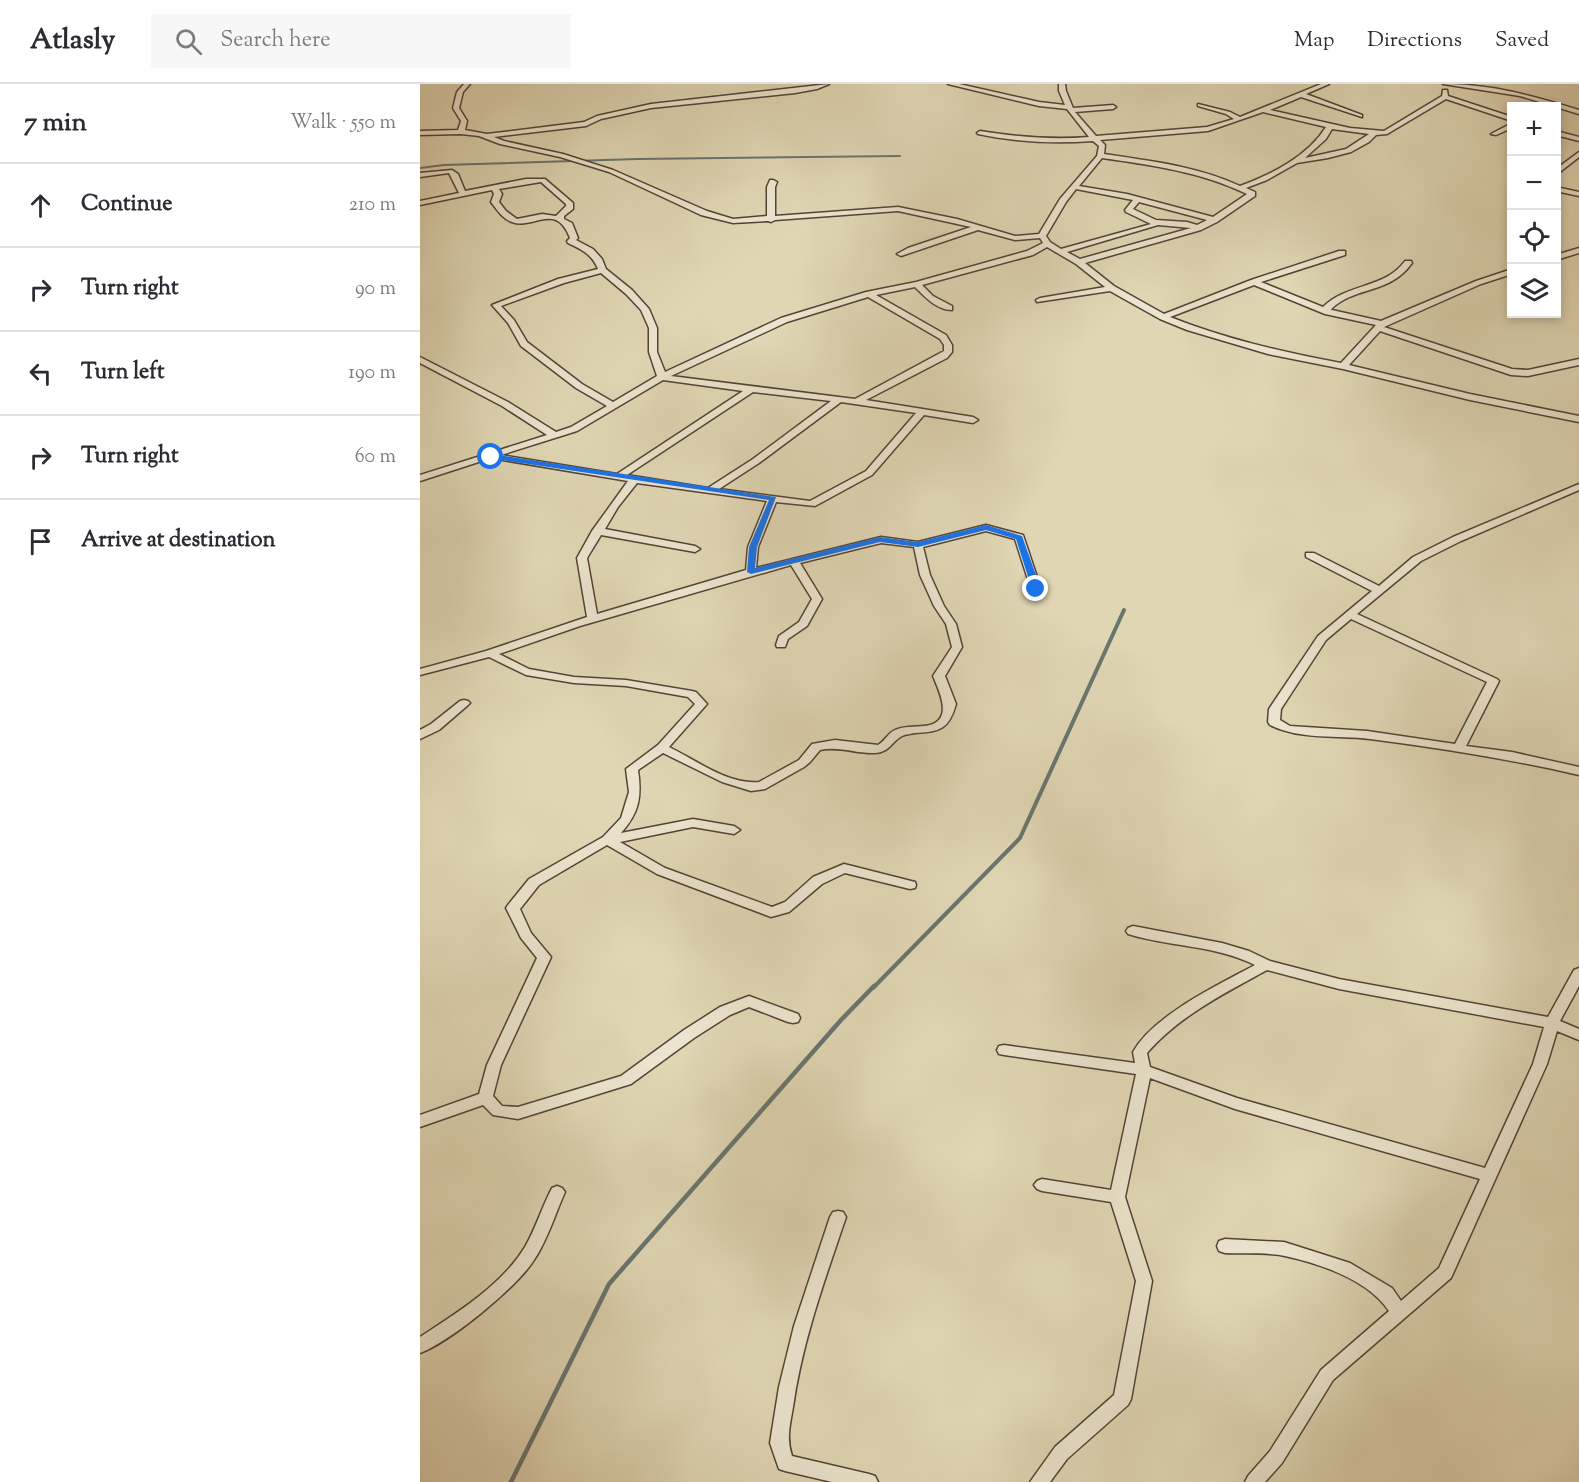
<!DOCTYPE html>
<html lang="en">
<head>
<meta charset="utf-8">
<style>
  :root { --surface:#fff; --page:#f7f7f7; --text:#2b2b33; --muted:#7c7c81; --line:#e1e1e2 }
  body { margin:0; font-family:"Sorts Mill Goudy",serif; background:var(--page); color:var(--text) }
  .controls { position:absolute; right:18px; top:18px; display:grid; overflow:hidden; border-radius:0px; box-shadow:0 3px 9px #0003 }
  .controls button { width:54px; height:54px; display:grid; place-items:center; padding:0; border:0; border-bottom:2px solid var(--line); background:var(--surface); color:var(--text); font:30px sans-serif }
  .stop { position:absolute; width:18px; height:18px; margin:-14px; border:4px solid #1a73e8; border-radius:50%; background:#fff }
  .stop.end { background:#1a73e8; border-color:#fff; box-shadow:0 2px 6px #0008 }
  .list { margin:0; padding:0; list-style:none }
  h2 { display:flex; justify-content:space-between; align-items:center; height:78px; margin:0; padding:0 24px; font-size:26px }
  h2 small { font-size:20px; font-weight:400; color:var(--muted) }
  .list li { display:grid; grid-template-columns:39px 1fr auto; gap:18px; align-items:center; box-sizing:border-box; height:84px; padding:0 24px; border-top:2px solid var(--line) }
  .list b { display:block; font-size:22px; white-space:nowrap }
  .list em { font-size:20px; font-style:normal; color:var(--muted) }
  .icon { flex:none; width:33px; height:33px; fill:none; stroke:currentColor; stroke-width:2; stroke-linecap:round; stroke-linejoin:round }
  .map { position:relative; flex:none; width:1159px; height:1398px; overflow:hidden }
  header { display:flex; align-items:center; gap:36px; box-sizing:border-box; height:84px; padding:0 30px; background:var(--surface); border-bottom:2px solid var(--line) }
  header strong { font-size:28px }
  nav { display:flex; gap:33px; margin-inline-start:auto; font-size:21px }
  .search { width:420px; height:54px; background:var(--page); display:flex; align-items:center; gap:15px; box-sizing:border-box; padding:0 21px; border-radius:0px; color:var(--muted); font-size:22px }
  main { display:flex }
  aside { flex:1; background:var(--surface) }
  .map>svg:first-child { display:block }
</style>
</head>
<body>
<header>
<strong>Atlasly</strong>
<div class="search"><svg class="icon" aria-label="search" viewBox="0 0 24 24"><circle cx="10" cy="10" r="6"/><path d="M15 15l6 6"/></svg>Search here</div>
<nav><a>Map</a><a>Directions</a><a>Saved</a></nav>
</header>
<main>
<aside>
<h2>7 min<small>Walk · 550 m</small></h2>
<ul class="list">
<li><svg class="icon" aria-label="ahead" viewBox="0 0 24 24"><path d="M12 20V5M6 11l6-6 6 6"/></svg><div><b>Continue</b></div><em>210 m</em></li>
<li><svg class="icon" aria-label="right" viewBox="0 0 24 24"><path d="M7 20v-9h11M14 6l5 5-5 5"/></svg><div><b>Turn right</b></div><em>90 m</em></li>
<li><svg class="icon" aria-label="left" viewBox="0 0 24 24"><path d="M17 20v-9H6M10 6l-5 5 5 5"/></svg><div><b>Turn left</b></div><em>190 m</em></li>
<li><svg class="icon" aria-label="right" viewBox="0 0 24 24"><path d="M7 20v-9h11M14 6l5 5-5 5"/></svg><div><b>Turn right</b></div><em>60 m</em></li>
<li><svg class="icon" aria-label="arrive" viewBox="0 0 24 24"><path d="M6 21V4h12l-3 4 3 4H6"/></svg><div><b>Arrive at destination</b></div></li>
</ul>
</aside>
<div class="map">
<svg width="1159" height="1398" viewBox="0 0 1159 1398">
  <rect width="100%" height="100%" fill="#e0d6b4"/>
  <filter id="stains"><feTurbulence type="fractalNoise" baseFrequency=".00333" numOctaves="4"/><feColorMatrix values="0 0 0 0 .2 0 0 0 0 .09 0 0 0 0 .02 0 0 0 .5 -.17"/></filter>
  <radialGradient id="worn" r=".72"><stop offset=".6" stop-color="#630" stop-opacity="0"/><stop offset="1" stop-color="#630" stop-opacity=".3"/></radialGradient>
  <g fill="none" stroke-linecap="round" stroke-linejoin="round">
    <!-- stream-far2 -->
    <path stroke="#687670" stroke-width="2" d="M0,84l24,-3 194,-6 262,-3"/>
    <!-- stream-far1 -->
    <path stroke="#687670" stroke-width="4" d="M453,904l147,-150 104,-228"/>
    <!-- stream -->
    <path stroke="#687670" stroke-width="4.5" d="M91,1398l98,-198 232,-264 33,-34"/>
    <defs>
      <path id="minor" d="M44,0h6l-7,8 -4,16 8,13 -2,9 22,4 97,-12 13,-6 54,-12 178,-20 -12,5 -22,4 -144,15 -50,11 -15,7 -92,11 10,4 59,13 50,16 94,41 26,8 34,-3v-29l3,-7h3l4,2 -2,5v29l123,-9 59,12 58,17 24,-2 21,-35 37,-43 2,-10 -6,-5c-39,3 -77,1 -115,-7l-1,-1 3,-2c37,6 72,9 109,6l-22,-28 -28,-3 -91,-22h11l80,18 26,3 -6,-14v-7h6l1,7 7,17 40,-3 3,2 -3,2 -38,3 21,24 111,-9 27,-8 -8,-5 -28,-8v-2l32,8 10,5 81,-33h8l-23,10 56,21v2l-61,-20 -31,13 80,18 34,3 58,-35 1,-6h4l1,6 64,21v4l-66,-22 -59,35 -11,1 -7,7 -18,10 -23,6 -31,5 -30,17 -21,8 9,4v4l-38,26 -16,8 -116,33 29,23 50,28 87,-34 88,-29h6v4l-84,27 62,25c24,-24 62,-18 82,-46h6l1,2c-23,32 -55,22 -81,46l1,1 49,11 95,-40 36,-12v5l-31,10 -97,43 128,42 16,1 51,-11v6l-51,11 -17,-1 -131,-44 -31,34 121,29 109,22v6l-109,-22 -127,-31 -75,-15 -81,-24 -27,-11 -50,-28 -73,11 -1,-2 4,-2 65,-11 -29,-23 -29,-17 -14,8 -111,30 11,11 19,10v4c-15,0 -27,-13 -37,-23l-39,8 70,40 6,10v7l-5,6 -81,42 107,17 5,3 -5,3 -49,-8 -52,60 -57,31 -39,-4 -18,45 -2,21 125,-31 37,5 68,-17 37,10 18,54 -5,3 -5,-3 -16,-50 -29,-8 -63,16 7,28 14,31 12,18 6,23 -17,29 11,28c-7,25 -16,28 -41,29 -4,1 -9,1 -13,3 -11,6 -12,16 -27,17 -19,1 -35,-7 -55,-3l-10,12 -6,5 -39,22 -14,2 -29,-9 -59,-29 -25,17c4,27 1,43 -17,63l72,-14 41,7 6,4 -6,4 -41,-7 -73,15 45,26 107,39 13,-5 28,-25 31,-13 71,18 1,3 -1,3 -5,1 -65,-16 -23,11 -33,28 -18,5 -114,-43 -50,-29 -68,40 -19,24 11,24 20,24 -50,108 -8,31 9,10 16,1 103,-31 63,-46 36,-23 29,-11 49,18 2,4 -2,4 -5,1 -5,-1 -39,-15 -19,8 -36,23 -63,46 -113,35 -25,-4 -10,-10 -63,22v-12l59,-21 8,-29 50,-107 -16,-20 -15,-30 2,-3 21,-26 74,-42 18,-19 8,-26 -3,-23 32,-24 37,-41 -7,-7 -62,-11 -52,-3 -48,-8 -37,-18 -69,18v-6l66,-18 101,-34 -10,-59 15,-27 36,-50 -137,-23 -71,23v-6l127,-40 -45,-29 -82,-43v-6l88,45 48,30 15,-5 36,-21 -31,-18 -55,-42 -13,-23 -16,-18 66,-26 40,-10c-6,-15 -16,-19 -30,-26l-1,-2 3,-3c-14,-37 -37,-8 -58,-16 -9,-3 -15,-12 -21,-20l3,-8 -2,-4 -72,15v-4l39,-8 -10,-20 -29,4v-4l32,-3 6,4 7,17 61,-12h19l28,24v6l-9,7v3l8,4 6,15 -2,2 17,9 9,10 4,10 26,21 17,19 8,19v24l8,20 116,-54 85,-26 50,-10 111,-31 16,-8 -3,-5 -25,2 -37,-10 -77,26 -4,-2 11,-6 63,-21 -73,-16 -123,9 -4,2 -3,-1 -35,2 -32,-8 -92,-43 -49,-15 -60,-13 -21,-8 -18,-2 -41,1v-4l38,-1 3,-9 -8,-13 4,-16zM843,28l63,15c-19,30 -54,47 -86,59 -43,-20 -90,-25 -136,-32l1,-9 -5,-5 108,-9zM912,45l37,5 -23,15 -41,9 21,-19zM682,74c50,7 99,14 145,36l-34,23 -86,-23 -48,-8zM121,98l25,22v2l-10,10 -14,-2 -25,5 -11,-8 -7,-9 3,-8 -3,-5zM656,105l57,11 -8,10 1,2 25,12 -90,25 -11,-7 -4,-6 20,-34zM719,118l68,18 -10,5 -10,-3 -31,-2 -23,-11zM738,141l33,3 -111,31 -13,-7zM181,189l25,21 15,16 8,18v24l8,24 -44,26 -31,-18 -55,-42 -13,-22 -13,-14 63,-23zM834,201l71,29 51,11 -35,38c-58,-11 -116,-24 -171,-46zM448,213l72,42 4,6v6l-89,48 -184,-23 116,-54zM243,296l80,11 -126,83 -116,-19 76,-24zM333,308l78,9 -78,58 -45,29 -81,-13zM421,318l75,11 -50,58 -56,30 -91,-12 40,-26zM217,399l130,18 -19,46 -2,23 -149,44 -10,-56 14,-23 94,17 5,-3 -5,-3 -90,-17 13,-22zM461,459l33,4 6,28 14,31 12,18 6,23 -19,29c7,17 22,47 -9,50 -9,1 -20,0 -29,4 -7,3 -10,11 -17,15l-43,-5 -23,4 -13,16 -40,22c-31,3 -63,-22 -90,-35l38,-43 -11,-12 -4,-1 -66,-11 -52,-3 -45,-8 -30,-15 81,-28 211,-61 21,34 -13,23 -20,14 -3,9 1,2h8l3,-8 19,-13 15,-27 -22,-36z
        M1023,0c48,0 91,12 136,26v4l-59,-18z
        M1092,39v5l-16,7 -5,-1z
        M1136,47l23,6v4l-23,-6z
        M1159,68v5l-23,18v-6z
        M1136,103l23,5v4l-23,-5z
        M1159,164v5l-23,7v-5z
        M1159,400v6l-118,51 -40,20 -64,53 140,65 2,2 -33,65 46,6 67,15v8c-69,-16 -139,-27 -209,-36 -33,-4 -70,1 -100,-14l-2,-3 1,-13 49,-73 54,-45 -66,-34v-4h8l65,33 34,-29 40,-20zM931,535l136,63 -32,62 -88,-13 -77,-5 -10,-6 1,-11 45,-69z
        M44,616l4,1 2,2 -2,2 -29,25 -19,9v-9l11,-6 29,-23z
        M713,842l89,17 27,8 21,10 69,18 209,38 26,-47 5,-2v18l-19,35 19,8v11l-22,-9 -10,33 -96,214 -118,102 -51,83 -17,19h-20l3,-6 22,-25 51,-81 68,-59c-21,-31 -68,-47 -104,-55 -19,-4 -41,-2 -60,-3l-6,-2 -2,-5 2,-5 6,-2 59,3 66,21 42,25 9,13 38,-33 41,-89 -245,-70 -85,-31 -25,119 27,84 -21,118 -3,6 -61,54 -17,23h-20l25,-35 59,-52 22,-114 -25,-79 -69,-11 -5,-2 -3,-4 3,-4 5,-2 69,11 25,-116 -132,-19 -5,-1 -2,-4 2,-4 5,-1 131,18 -2,-11c21,-37 85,-67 122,-87 -40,-20 -85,-18 -127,-31l-2,-3 2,-3zM847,886l72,19 205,38 -11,37 -48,104 -248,-70 -87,-31 -3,-14c32,-37 78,-60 120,-83z
        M137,1102l5,2 3,4c-10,22 -17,47 -31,68 -17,27 -84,82 -114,93v-16c37,-24 82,-52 105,-90 11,-19 17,-40 27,-59z
        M418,1127l5,1 3,5c-21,62 -44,125 -53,190 -3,18 -7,31 -1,49l77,18 6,2 3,6h-46l-47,-11 -6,-2 -9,-26 9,-56 15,-61 36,-109 3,-5z"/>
    </defs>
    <!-- minor casing -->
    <use href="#minor" stroke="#544436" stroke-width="3"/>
    <!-- minor -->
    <use href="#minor" fill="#ebe4ce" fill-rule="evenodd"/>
  </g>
  <!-- route -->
  <path fill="#1a73e8" d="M71,370l285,43 -19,50 -2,21 125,-31 38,5 68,-17 36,11 19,53 -5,3 -4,-3 -16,-50 -30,-9 -68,17 -38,-5 -129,32 -4,-2 2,-25 20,-47 -281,-42 -1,-1z"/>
  <rect width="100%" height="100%" filter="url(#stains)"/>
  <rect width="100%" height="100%" fill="url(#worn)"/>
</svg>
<div class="controls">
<button>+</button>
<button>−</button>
<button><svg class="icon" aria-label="locate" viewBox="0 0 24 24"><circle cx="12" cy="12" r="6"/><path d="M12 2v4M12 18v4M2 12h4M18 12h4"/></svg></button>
<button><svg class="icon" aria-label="layers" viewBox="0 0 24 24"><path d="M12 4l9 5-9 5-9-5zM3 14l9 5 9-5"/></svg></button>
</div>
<div class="stop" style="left:71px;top:373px"></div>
<div class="stop end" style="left:616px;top:505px"></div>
</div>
</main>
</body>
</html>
